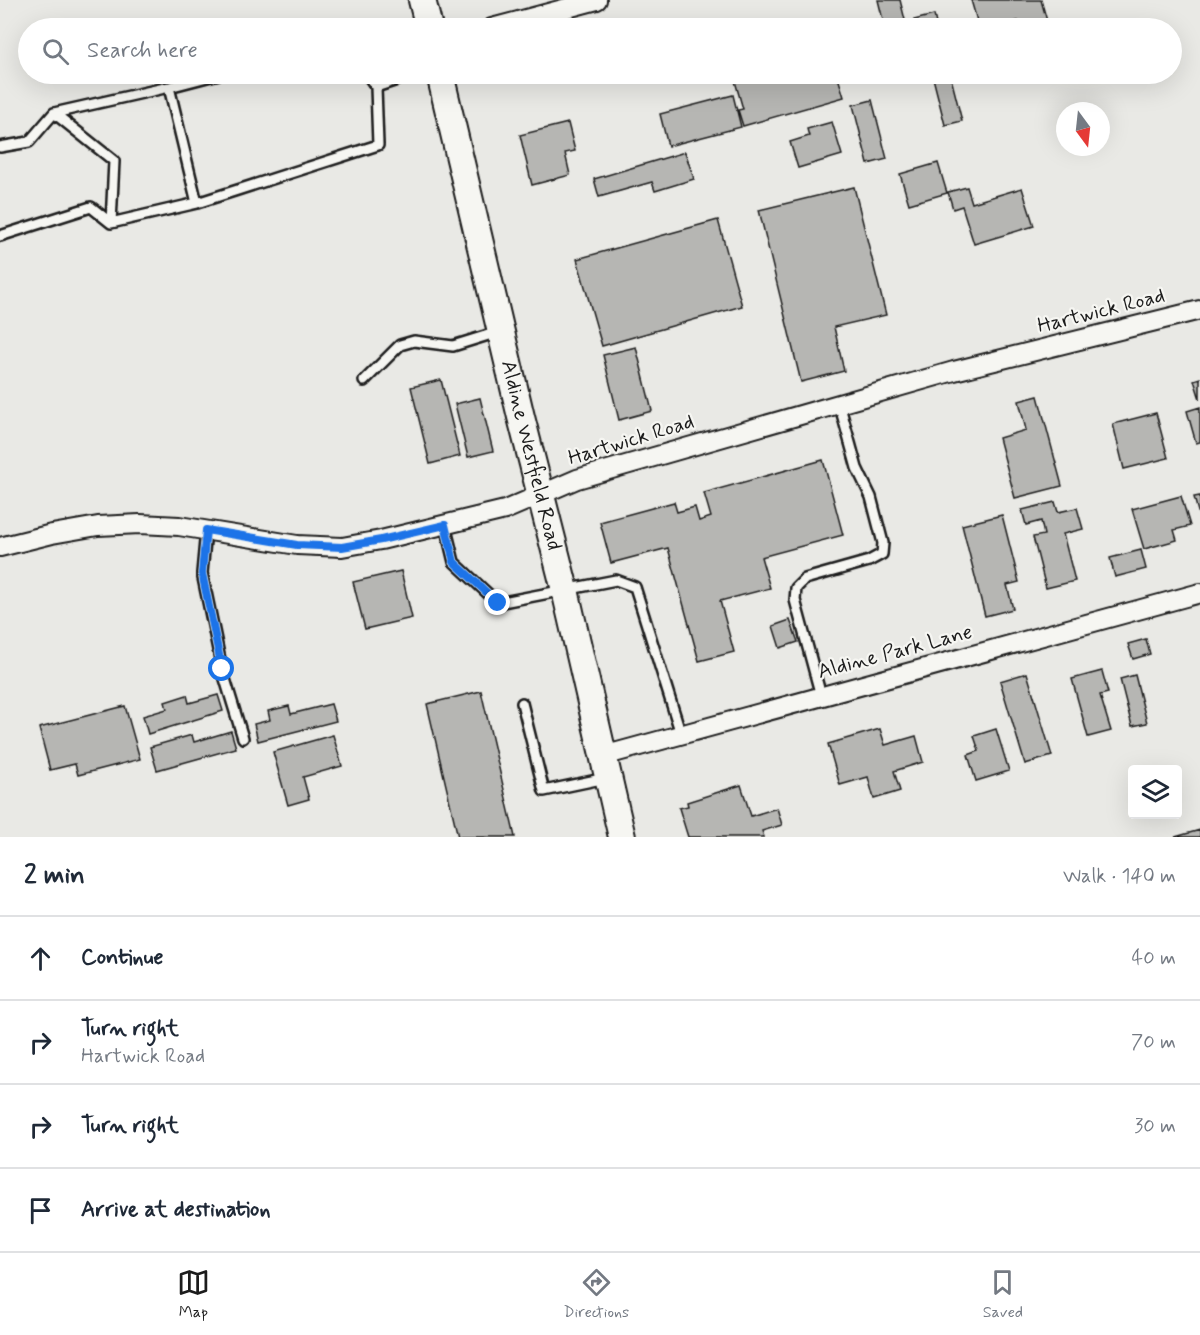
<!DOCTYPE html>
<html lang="en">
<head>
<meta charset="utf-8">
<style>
  :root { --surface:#fff; --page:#f2f2f3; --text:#1f2937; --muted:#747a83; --line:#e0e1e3; --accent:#1c1c1c }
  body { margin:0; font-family:Mynerve,sans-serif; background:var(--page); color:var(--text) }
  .controls { position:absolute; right:18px; bottom:18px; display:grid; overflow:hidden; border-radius:6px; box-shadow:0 6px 24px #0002 }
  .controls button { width:54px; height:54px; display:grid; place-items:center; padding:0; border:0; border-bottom:2px solid var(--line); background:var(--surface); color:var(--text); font:30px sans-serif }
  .compass { position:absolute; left:1056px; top:102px; width:54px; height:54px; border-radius:50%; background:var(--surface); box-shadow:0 6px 24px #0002; rotate:165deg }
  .stop { position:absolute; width:18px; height:18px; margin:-14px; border:4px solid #1a73e8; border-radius:50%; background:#fff }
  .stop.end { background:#1a73e8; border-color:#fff; box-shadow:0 2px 6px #0008 }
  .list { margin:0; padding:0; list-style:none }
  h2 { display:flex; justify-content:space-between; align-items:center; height:78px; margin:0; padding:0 24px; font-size:26px }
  h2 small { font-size:20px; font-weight:400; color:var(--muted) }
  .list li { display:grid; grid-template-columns:39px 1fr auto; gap:18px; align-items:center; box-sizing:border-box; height:84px; padding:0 24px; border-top:2px solid var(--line) }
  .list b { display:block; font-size:22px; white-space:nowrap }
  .list p { margin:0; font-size:20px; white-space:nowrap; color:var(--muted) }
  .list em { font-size:20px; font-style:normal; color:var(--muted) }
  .icon { flex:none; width:33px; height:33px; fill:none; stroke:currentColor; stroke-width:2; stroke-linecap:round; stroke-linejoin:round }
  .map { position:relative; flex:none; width:1200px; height:837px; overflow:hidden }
  .search { position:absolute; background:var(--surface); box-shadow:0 6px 24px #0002; left:18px; right:18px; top:18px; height:66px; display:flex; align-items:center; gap:15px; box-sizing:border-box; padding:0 21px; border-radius:33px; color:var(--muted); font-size:22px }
  .sheet { height:414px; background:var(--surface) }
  nav { display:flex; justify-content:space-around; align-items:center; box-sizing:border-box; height:84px; border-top:2px solid var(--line); background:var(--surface); font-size:16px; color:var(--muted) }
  nav a { display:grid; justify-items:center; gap:3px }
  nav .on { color:var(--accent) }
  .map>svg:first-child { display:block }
</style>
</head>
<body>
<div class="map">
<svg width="1200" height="837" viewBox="0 0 1200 837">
  <rect width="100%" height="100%" fill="#e9e9e5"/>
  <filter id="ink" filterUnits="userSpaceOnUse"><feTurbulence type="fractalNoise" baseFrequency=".0167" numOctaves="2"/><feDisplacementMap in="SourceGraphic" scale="12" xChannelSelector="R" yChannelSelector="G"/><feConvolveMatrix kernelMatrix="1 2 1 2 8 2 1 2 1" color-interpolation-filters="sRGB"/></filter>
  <g filter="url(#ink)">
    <!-- building -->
    <path fill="#b6b6b3" stroke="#1c1c1c" stroke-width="1.5" d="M878,0h22l7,28h-22z
      M971,0h70l8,28h-29l-2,-7 -28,7h-11z
      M934,15l3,13h-21l-2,-8z
      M733,74h104l7,23 -101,29 -5,-16 5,-1z
      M932,74h18l12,47 -17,4z
      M733,95l8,32 -73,19 -8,-32z
      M872,100l15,59 -19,5 -15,-59z
      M832,122l10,33 -44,13 -8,-26 19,-6 -2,-7z
      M568,123l7,28 -10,2 5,22 -38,10 -12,-50z
      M685,152l9,27 -39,12 -3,-9 -53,15 -5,-18z
      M938,163l9,30 -38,11 -9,-30z
      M854,187l32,128 -52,12 10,44 -43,11 -42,-172z
      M967,187l5,16 50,-15 12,38 -60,18 -12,-38 -9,3 -5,-17z
      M718,220l24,86 -140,40 -25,-87z
      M636,347l16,64 -33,9 -16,-65z
      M1200,378v21l-6,-19z
      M441,380l19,76 -30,8 -19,-77z
      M1038,396l24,90 -47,12 -16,-60 27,-8 -7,-29z
      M480,398l13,53 -25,6 -13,-53z
      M1200,407v35l-4,1 -9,-32z
      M1156,413l12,45 -44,11 -11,-45z
      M823,460l20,75 -82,22 9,31 -50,13 14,51 -35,9 -31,-113 -57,15 -11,-41 74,-20 3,10 18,-5 4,14 12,-4 -7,-24z
      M1181,496l9,30 -16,4 3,10 -33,9 -12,-40z
      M1200,496v23l-6,-22z
      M1055,502l3,10 19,-4 6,21 -20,5 12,47 -29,7 -13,-51 11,-2 -3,-14 -15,4 -4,-15z
      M1002,515l17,67 -12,3 6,24 -28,7 -23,-91z
      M1141,550l5,19 -31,8 -5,-19z
      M401,571l11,47 -47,11 -12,-47z
      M790,620l8,22 -18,6 -7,-22z
      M1146,639l4,15 -17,5 -5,-15z
      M1102,671l6,22 -8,2 11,36 -23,6 -16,-58z
      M1027,673l25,83 -27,8 -25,-83z
      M1135,675l12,48 -15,3 -12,-47z
      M481,691l34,146h-57l-31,-133z
      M187,695l2,8 29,-8 5,16 -75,23 -5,-18 24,-7 -2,-7z
      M331,704l5,17 -78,20 -4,-17 16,-4 -2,-9 21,-5 2,8z
      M125,706l15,53 -62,16 -3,-11 -25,6 -11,-42z
      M880,729l5,16 31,-9 7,26 -29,9 6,20 -26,8 -6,-22 -28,8 -12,-41z
      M996,729l13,42 -33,10 -8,-26 11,-4 -5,-15z
      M231,731l5,17 -79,22 -7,-23 42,-12 2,7z
      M333,735l9,31 -39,11 6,22 -21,6 -15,-53z
      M741,785l10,31 26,-8 5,17 -20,6 2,6h-76l-9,-29 9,-2 -1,-4z
      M1200,830v7h-25z"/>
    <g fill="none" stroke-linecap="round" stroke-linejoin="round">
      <defs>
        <path id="lane" d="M169,87l28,116
          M376,87l33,-11 2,-2
          M54,113l60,48 -3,62
          M0,147l29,-5 25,-29 115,-26 50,-13
          M0,236l91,-29 20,16 86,-20 181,-58 -2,-58 -9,-13
          M364,381l36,-36 14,-4 39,5 45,-14
          M445,525l9,37 44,41 118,-23 19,7 46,147
          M206,530l-4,43 20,96 21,69
          M821,696l-26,-96 1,-12 9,-9 64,-18 13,-7 1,-11 -12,-46 -14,-29 -18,-65
          M522,703l22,88 62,-13"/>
        <path id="street" d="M492,28l105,-28
          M0,547l52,-13 46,-8 42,-2 39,2 118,19 45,2 39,-7 124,-30 72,-31 377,-108 246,-61
          M603,756l597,-163"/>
        <g id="secondary">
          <path d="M422,0l7,28"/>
          <path id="s1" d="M440,74l81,343 44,173 57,247"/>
        </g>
      </defs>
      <!-- lane casing -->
      <use href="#lane" stroke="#1c1c1c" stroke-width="14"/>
      <!-- street casing -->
      <use href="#street" stroke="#1c1c1c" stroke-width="22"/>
      <!-- secondary casing -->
      <use href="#secondary" stroke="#1c1c1c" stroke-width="30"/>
      <!-- lane -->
      <use href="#lane" stroke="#f6f6f2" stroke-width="9"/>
      <!-- street -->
      <use href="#street" stroke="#f6f6f2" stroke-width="18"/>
      <!-- secondary -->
      <use href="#secondary" stroke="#f6f6f2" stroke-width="26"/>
    </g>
  </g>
  <g fill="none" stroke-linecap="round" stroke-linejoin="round" filter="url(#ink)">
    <!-- route -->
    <path stroke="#1a73e8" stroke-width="8" d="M222,669l-20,-96 4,-43 91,15 45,2 39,-7 64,-15 9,37 44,41"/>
  </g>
  <g text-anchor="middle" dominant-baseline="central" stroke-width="4.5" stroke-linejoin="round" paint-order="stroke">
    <!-- street labels -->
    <g font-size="21" fill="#1c1c1c" stroke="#f6f6f2">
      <text transform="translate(1101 311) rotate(-14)">Hartwick Road</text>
      <text transform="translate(631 440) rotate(-17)">Hartwick Road</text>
      <text stroke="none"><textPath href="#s1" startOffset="392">Aldine Westfield Road</textPath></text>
      <text transform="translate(895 652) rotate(-15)">Aldine Park Lane</text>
    </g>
  </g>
</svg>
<div class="controls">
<button><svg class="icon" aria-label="layers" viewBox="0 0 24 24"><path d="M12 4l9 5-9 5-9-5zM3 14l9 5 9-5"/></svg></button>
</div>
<svg class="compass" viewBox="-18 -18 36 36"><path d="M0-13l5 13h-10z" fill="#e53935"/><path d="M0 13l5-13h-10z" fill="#747a83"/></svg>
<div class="stop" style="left:222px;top:669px"></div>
<div class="stop end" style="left:498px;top:603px"></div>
<div class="search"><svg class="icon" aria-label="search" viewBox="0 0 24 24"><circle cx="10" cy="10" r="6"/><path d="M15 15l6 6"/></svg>Search here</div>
</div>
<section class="sheet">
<h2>2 min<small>Walk · 140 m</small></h2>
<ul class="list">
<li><svg class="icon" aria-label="ahead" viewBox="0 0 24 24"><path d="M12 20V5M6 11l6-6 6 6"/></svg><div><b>Continue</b></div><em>40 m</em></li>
<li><svg class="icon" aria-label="right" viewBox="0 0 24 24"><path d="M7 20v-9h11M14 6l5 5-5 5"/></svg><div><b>Turn right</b><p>Hartwick Road</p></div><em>70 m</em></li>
<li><svg class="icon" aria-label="right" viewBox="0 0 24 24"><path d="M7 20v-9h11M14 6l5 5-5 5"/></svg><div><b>Turn right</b></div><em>30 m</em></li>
<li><svg class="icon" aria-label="arrive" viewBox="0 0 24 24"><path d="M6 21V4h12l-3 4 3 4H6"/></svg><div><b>Arrive at destination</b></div></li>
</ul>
</section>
<nav>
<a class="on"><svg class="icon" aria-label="map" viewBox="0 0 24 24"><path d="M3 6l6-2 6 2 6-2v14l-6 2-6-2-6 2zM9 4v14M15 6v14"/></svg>Map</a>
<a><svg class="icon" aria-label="directions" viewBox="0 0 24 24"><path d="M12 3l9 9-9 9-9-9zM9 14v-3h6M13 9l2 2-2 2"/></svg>Directions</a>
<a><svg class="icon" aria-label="saved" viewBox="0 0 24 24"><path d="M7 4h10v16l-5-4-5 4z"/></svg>Saved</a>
</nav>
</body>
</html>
